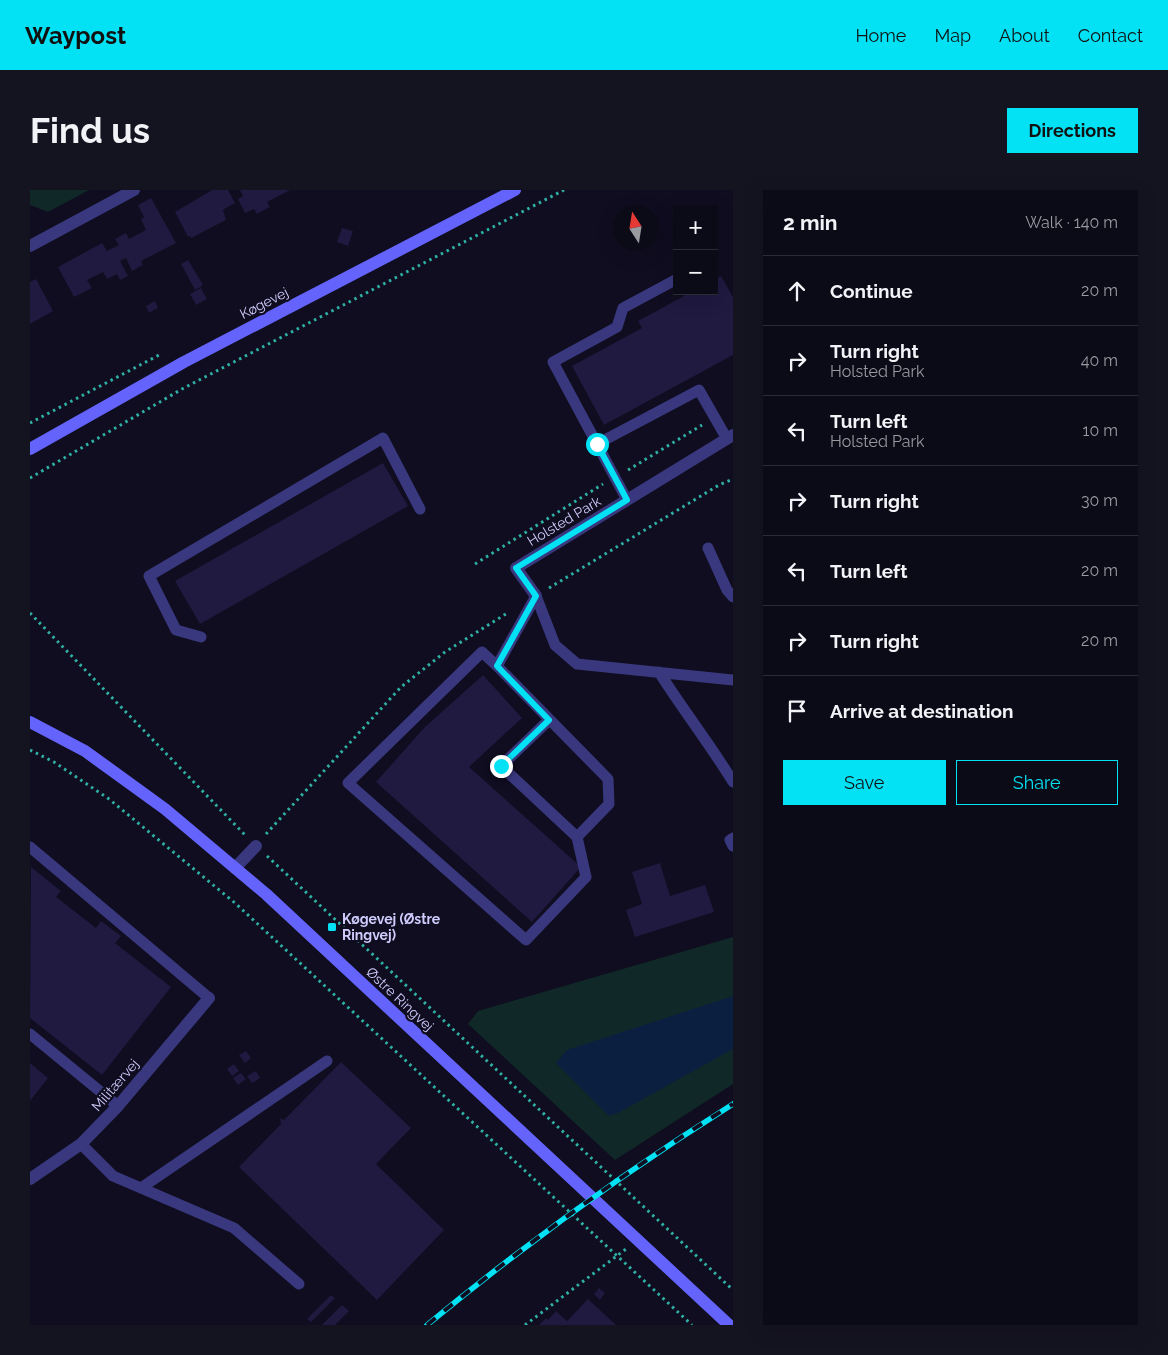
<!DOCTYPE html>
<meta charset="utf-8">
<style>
body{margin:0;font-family:Raleway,sans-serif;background:#141320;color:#f1f3f6}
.controls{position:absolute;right:15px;top:15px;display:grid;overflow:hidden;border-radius:0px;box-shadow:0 5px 20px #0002}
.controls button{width:45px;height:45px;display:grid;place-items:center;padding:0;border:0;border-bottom:1px solid #2b2b36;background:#0b0a17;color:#f1f3f6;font:25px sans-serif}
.compass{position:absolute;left:583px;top:15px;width:45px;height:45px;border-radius:50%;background:#0b0a17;box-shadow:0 5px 20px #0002;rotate:348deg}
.stop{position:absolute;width:15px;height:15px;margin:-11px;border:4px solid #03e1f4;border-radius:50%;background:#fff}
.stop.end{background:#03e1f4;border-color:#fff;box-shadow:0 1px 5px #0008}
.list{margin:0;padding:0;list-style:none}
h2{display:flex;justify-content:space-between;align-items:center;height:65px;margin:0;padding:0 20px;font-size:21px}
h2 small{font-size:16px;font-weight:400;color:#9a9aa1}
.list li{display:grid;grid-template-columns:32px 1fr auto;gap:15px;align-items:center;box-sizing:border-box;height:70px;padding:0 20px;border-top:1px solid #2b2b36}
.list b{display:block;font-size:19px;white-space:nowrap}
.list p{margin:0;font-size:16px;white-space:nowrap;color:#9a9aa1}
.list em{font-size:16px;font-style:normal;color:#9a9aa1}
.actions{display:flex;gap:10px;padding:15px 20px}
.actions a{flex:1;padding:11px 0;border:1px solid #03e1f4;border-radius:0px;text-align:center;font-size:18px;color:#03e1f4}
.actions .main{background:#03e1f4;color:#111}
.icon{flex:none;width:28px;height:28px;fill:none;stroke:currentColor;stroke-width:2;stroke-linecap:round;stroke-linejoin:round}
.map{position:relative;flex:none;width:703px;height:1135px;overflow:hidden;border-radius:0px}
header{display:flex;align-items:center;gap:30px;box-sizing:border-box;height:70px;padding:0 25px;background:#03e1f4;color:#111}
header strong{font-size:24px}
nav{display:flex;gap:28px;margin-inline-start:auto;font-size:18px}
.intro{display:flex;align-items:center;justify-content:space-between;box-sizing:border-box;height:120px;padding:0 30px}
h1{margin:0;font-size:35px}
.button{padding:12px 22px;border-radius:0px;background:#03e1f4;color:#111;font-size:18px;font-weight:700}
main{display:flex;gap:30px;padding:0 30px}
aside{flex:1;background:#0b0a17;border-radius:0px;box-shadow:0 5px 20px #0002}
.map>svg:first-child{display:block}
</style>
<header>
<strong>Waypost</strong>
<nav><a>Home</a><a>Map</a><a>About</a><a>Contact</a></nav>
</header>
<div class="intro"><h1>Find us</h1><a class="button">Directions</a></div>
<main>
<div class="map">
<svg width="703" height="1135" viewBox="0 0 703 1135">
<rect width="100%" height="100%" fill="#0f0d1f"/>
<!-- green -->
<path fill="#102928" d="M0,0H59L18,22L0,15Z
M703,747V894L585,970L438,834L448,821Z"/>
<!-- water -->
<path fill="#0b2040" d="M703,806V859L588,923L579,926L526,873L537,860Z"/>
<!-- building -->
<path fill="#201940" d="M182,0H198L205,13L193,20L196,30L161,48L160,46L158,47L145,22Z
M210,0H260L237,12L240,17L227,24L224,19L215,23L208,9L213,6Z
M121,8L146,53L111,71L113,75L102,81L96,68L90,71L98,86L90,90L87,84L77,89L73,82L57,90L62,98L44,107L28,77L72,53L77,61L89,55L85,49L96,43L99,49L116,40L111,29L114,27L108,15Z
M312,38L323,41L318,56L307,52Z
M158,70L172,93V96L165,100L151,74Z
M691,86L703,107V165L574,235L542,176L612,138L608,131L663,101H684V90Z
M6,89L23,121L0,134V92Z
M171,98L177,109L166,115L160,104Z
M125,111L128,118L119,123L116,116Z
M353,273L378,316L170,434L145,391Z
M453,485L492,528L439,577L551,677L502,732L346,592L395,537Z
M630,673L640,706L675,695L684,722L605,747L596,720L612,714L602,682Z
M1,677L31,701L26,707L66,738L71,731L91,746L85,753L141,797L72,885L0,828Z
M216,861L221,868L215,873L209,865Z
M311,872L381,938L346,974L414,1040L347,1110L209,977L251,934L250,928L254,930Z
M0,873L18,888L0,911Z
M204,874L209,881L202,886L197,879Z
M226,881L230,888L222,893L217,886Z
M211,883L216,889L208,895L203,888Z
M569,1098L575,1103L570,1110L564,1104Z
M301,1105L305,1108L281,1132L277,1129Z
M558,1109L586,1135H509L516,1128L518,1130L526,1121L537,1131Z
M312,1115L319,1121L305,1135H292Z"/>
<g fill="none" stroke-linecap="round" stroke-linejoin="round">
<!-- path -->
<path stroke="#2fb0a5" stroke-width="3" stroke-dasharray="2.5 4" stroke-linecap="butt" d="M0,233L131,164
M598,280L672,235
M0,288L152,199L534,0
M445,374L573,294
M519,398L689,295L703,289
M0,423L216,646
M0,560L24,572L79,609L205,713L662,1135
M236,644L371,497L415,462L479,422
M237,666L703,1100
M495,1135L596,1059"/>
<!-- lane -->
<path stroke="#39387e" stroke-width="11" d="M567,254L669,200L697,249
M597,310L523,172L587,137L593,118L647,89
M678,358L697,400L703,407
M506,406L467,476L578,589L579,614L547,647L471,576L519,530
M506,406L525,455L547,474L703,490
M171,447L146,440L119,386L353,248L390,319
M467,476L452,462L318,593L496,750L556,687L547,647
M629,482C653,520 680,554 703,592
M703,648L700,650L703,656
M0,657L179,808
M0,844L88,916
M51,954L83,986L204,1038L269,1094
M111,998L297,871"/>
<!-- street -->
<path stroke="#39387e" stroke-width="12" d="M0,56L104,0
M506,406L486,378L703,245
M205,678L226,656
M0,989L51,954L88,916L179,808"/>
<!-- secondary -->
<path stroke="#6464fd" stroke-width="12" d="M0,259L154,172L485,0
M0,532L55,561L135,619L236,704L699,1135"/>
<!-- rail casing -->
<g stroke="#03e1f4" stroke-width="5.5">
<path id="rail" d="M397,1135C494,1055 596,981 703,914"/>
</g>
<!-- rail -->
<use href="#rail" stroke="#0f0d1f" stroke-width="4" stroke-dasharray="11" stroke-linecap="butt"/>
</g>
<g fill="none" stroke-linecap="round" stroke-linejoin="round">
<!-- route -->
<path stroke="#03e1f4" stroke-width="6" d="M471,576L519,530L467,476L506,406L486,378L597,310L567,254"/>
</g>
<!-- markers -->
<rect fill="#03e1f4" stroke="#0f0d1f" stroke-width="2" x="297" y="732" width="10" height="10" rx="2.5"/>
<g text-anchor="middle" stroke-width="4.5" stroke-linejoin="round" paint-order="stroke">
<!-- street labels -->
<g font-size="14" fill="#d0ccfe" stroke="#0f0d1f">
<text transform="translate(234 113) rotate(-27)" y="5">Køgevej</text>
<text transform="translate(534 331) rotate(-31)" y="5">Holsted Park</text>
<text transform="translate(370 809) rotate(43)" y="5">Østre Ringvej</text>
<text transform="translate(85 895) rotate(-49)" y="5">Militærvej</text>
</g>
<!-- poi labels -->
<g font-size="14" font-weight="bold" fill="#d0ccfe" stroke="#0f0d1f" text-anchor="start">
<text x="312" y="734">Køgevej (Østre<tspan x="312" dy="16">Ringvej)</tspan></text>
</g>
</g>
</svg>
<div class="controls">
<button>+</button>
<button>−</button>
</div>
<svg class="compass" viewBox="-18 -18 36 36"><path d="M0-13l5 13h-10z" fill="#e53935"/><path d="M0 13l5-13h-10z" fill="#9a9aa1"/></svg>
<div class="stop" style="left:567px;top:254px"></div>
<div class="stop end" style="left:471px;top:576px"></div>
</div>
<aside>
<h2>2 min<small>Walk · 140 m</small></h2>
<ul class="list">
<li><svg class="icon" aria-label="ahead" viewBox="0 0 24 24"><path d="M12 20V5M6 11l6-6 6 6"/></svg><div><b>Continue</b></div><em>20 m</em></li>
<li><svg class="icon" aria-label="right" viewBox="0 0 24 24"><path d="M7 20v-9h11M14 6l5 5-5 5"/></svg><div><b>Turn right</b><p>Holsted Park</p></div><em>40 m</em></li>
<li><svg class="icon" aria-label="left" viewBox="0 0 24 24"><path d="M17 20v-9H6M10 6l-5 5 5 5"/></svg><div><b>Turn left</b><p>Holsted Park</p></div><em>10 m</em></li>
<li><svg class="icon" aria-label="right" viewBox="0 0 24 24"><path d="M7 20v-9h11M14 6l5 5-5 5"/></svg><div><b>Turn right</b></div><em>30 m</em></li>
<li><svg class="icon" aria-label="left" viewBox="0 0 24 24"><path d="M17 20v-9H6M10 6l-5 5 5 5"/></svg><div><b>Turn left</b></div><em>20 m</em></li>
<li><svg class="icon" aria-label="right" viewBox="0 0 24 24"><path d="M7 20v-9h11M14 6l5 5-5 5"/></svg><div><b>Turn right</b></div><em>20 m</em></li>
<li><svg class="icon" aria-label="arrive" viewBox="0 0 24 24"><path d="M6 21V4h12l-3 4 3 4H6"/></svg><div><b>Arrive at destination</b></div></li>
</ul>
<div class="actions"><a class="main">Save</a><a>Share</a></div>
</aside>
</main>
